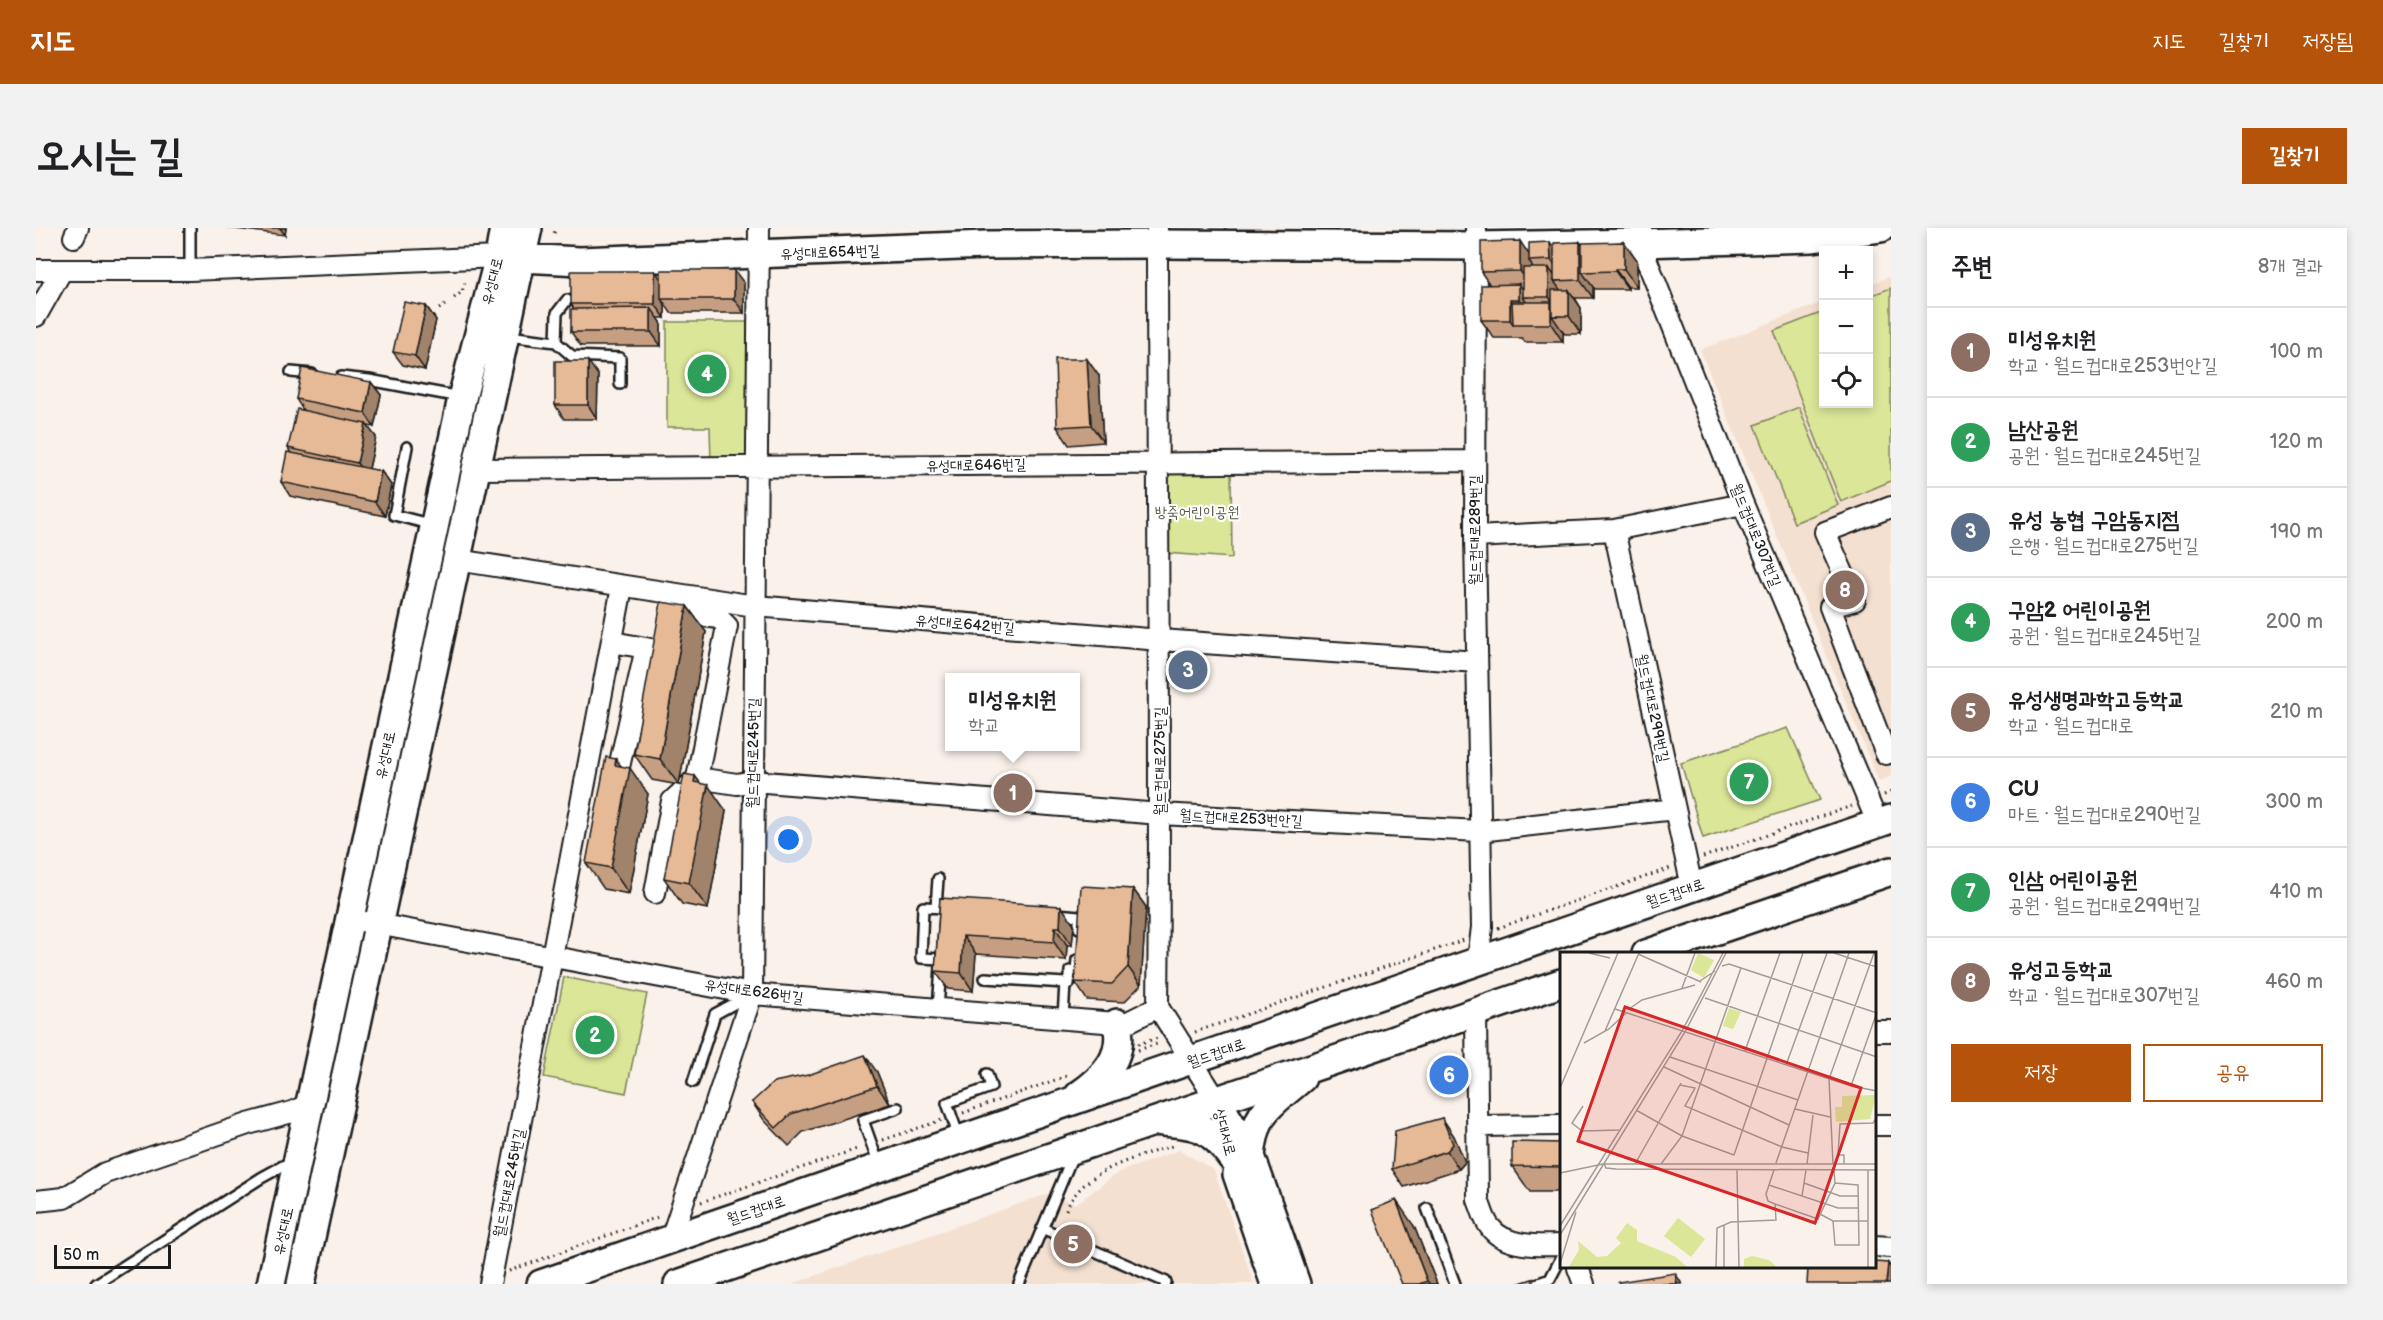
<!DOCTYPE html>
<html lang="ko">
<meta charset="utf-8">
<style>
body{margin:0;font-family:"Balsamiq Sans","Poor Story",sans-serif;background:#f2f2f2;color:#202124}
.controls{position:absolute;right:18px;top:18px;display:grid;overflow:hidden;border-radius:0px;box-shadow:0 3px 9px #0003}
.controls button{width:54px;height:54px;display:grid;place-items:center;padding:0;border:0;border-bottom:2px solid #e0e0e0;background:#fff;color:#202124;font:30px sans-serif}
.scale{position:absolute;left:18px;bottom:15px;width:117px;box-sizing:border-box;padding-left:6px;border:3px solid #1c1c1c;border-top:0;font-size:16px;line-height:21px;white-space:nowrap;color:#1c1c1c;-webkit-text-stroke:4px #fff;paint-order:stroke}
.you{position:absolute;left:753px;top:612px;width:21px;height:21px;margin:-15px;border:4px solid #fff;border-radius:50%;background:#1a73e8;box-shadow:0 0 0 9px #1a73e833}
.badge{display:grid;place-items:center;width:39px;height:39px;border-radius:50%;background:#b45309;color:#fff;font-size:20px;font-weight:700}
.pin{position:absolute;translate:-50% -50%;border:3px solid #fff;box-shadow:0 2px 6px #0006}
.popup{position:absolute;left:909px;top:445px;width:135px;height:78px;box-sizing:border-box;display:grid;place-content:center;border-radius:0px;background:#fff;filter:drop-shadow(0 2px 4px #0005);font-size:20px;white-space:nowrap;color:#757577}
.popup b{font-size:22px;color:#202124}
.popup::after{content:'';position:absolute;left:50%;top:100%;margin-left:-12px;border:12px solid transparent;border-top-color:#fff}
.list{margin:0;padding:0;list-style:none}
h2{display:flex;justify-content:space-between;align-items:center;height:78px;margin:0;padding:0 24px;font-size:26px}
h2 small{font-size:20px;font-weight:400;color:#757577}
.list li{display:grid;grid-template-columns:39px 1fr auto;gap:18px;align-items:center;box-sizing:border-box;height:90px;padding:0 24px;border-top:2px solid #e0e0e0}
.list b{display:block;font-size:22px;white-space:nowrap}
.list p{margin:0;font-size:20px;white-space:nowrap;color:#757577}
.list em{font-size:20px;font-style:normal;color:#757577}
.actions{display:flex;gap:12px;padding:18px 24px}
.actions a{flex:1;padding:14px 0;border:2px solid #b45309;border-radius:0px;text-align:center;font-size:21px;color:#b45309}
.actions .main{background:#b45309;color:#fff}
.icon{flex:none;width:33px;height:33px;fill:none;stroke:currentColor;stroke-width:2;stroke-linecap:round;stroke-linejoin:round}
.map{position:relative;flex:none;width:1855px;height:1056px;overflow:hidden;border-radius:0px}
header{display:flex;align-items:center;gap:36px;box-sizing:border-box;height:84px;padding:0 30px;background:#b45309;color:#fff}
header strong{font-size:28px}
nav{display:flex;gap:33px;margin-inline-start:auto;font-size:21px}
.intro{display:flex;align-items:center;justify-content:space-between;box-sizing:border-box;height:144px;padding:0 36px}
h1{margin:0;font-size:42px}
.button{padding:15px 27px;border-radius:0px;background:#b45309;color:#fff;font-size:21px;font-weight:700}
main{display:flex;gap:36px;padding:0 36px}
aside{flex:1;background:#fff;border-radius:0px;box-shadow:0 3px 9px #0003}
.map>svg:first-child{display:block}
</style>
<header>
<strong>지도</strong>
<nav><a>지도</a><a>길찾기</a><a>저장됨</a></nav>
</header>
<div class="intro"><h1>오시는 길</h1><a class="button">길찾기</a></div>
<main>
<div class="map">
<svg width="1855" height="1056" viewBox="0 0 1855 1056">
<rect width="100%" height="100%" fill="#faf1ea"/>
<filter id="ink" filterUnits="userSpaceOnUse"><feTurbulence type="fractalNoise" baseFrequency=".0167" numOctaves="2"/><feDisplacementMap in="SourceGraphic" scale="12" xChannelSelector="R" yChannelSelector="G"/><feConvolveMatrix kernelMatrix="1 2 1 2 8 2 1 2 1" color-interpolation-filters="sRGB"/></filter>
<g filter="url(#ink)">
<!-- built -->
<path fill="#f4e0d1" d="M1855,48V548L1843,554L1664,122L1787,74L1788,176H1832L1833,57Z
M1143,922L1178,942L1218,1056H756L1011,966L1040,976L1083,944Z"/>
<!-- green -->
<path fill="#dbe698" stroke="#7c815a" stroke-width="1.5" d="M1855,60V253L1805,274L1738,103L1787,84L1788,176H1832L1833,68Z
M631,94H711V235H675L674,199H631Z
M1763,179L1802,277L1758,295L1719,197Z
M1195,242L1196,330L1129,325L1124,244Z
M1752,500L1784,572L1667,610L1645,535Z
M528,749L611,766L590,865L508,849Z"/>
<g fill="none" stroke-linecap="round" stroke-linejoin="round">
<!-- lane casing -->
<g stroke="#1c1c1c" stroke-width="14">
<path id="lane" d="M154,42V0
M472,108L520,114L536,128L584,130V156
M520,114L521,85L531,72
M255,144L276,146
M305,149L333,152L424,169
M371,219L358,287L397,297
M900,679L902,651
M1021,686L1043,688V700
M905,731L885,730L887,679L909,680
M949,750L1029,755
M902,781L905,739
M1027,790L1029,755L1033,756L1034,743H1040L1041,732
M657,854L679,786L714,767
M923,909L911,875L955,859L951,846
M843,937L827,892L862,880
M1391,980L1419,1056
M1006,1000L1130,1054L1129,1056
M60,1056L225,950L256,933
M983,1056L1037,927
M1500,1056L1514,1051L1525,1030"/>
</g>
<!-- street casing -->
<g stroke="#1c1c1c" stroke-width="24">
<path id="street" d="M1121,0C1121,260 1125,519 1122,779
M1440,0L1439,309L1446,699L1442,732
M1605,0L1604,15L1707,276L1842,596
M38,9L42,0
M0,42H154L463,29
M0,88L26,42
M441,241L1439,233
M1855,279L1789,304L1819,372L1794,379L1850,526L1855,524
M1578,302L1656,659
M1439,309L1578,302L1707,276
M421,332L719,378L1124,412L1441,434
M576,414L632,424L642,385L683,390L691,398L661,550L701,556L717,553L1124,586L1443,603L1639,581
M581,548L610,420
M619,665L636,573L661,550
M330,694L716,766L1081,795L1092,794L1122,779
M1122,779L1181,873
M1440,783L1442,972C1446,981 1448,992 1454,999C1468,1019 1503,1018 1525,1017
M1838,803H1855
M1838,897H1855
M1443,898L1525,897
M0,973L28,970L69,945L212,896L256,884L275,875
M635,1011L716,766L723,0
M1838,1018L1855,1019
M1542,1040L1548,1056
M454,1056L586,359"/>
</g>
<!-- secondary casing -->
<g stroke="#1c1c1c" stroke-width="32">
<path id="secondary" d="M463,29L544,33L950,17L1121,16L1440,18L1604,15L1777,10L1845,0
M1610,726L1855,643
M1043,867C1069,849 1089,828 1081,795
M1181,873L1215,928L1260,1056
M1126,894C1162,896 1175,900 1196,930
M1215,928C1220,881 1233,879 1266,850
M1201,946L1239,1056
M235,1056L426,170L463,29L468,0
M265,1056L492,0
M505,1056L1855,591
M642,1056L1525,755"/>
</g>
<!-- path -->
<path stroke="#1c1c1c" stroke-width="3" stroke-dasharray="1.5 4.5" stroke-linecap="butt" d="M518,5L521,0
M418,70L426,64L429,53
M403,81L409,77
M1848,567L1855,564
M1667,629L1816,578
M1462,700L1635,640
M1159,804L1428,712
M1102,816L1122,810
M1102,822L1124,815
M927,885L1033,847
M847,912L906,892
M665,974L824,920
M1030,982C1047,941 1100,930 1139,917
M473,1043L625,988"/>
<!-- lane -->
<use href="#lane" stroke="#fff" stroke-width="9"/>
<!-- street -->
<use href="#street" stroke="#fff" stroke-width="20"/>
<!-- secondary -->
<use href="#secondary" stroke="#fff" stroke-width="27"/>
</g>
<!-- wall -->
<path fill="#c69f82" stroke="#1c1c1c" stroke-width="1.5" d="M191,0H250L249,7Z
M1544,14L1546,17L1588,14L1601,32V59H1592V61H1559L1557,59V70H1539L1545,80V106H1529L1527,104V114H1489L1486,110H1458L1445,92L1454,57L1445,44L1493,26L1518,19Z
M619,43L625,52L708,55V85H635L629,76V90H621L625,94V118H545L535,104L538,81L535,76Z
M390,78L400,92L389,142L367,137L357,124Z
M562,147L561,191H528L519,177Z
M1063,148L1067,214L1033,217L1021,199Z
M335,154L345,167L338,199L331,198L340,209L333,241L345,243L355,257L349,288L254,268L245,254L255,225L252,220L267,182L260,171Z
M651,378L670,404L643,557L616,552L598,526Z
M585,538L612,566L593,666L568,661L550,635Z
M659,548L664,555L690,583L672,681L646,676L628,650Z
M1097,661L1110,679L1105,757L1088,774L1051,772L1039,754Z
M904,670L1038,696L1036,717H1031L1030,732L940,726L937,763L912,761L899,743Z
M841,844L854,876L767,904L753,918L728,892L716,874Z
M1406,890L1418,908L1429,934L1423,941L1368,959L1356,941Z
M1525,915V964H1494L1476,938Z
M1378,998L1401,1056H1366Z"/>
<!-- shaded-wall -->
<path fill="#a1826a" stroke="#1c1c1c" stroke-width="1.5" d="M244,0H250L249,7Z
M1484,13L1496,31L1493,33L1496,38L1497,61L1484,43Z
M1514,14L1527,32V50L1515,32Z
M1544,14L1556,32L1546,44L1557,59V70L1544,52Z
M1588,14L1601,32V59L1588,41Z
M1513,40L1522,53H1518L1525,63V86L1513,69Z
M1579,41L1592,59V61L1579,43Z
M698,42L708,55V85L698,71Z
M619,43L629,57L625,71L629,76V90L619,76Z
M1483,56L1492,69H1487L1495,81L1496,90L1483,72Z
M1533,62L1545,80V106L1533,88Z
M1474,72L1486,90L1477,96L1474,92Z
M1515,74L1525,88H1516L1527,104V114L1515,96Z
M390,78L400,92L389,142L379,128Z
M615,80L625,94V118L615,104Z
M1051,131L1063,148L1067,214L1055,197Z
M552,133L562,147L561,191L552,177Z
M335,154L345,167L338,199L329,185Z
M330,196L340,209L331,249L321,235Z
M345,243L355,257L349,288L339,274Z
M651,378L670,404L643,557L624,531Z
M580,531L592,548L594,540L612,566L593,666L575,640L579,537Z
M659,548L671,564L672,557L690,583L672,681L653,655L658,554Z
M1097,661L1110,679L1105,757L1092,739Z
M1025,678L1038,696L1036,717L1024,699Z
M1019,699L1031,717L1030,732L1018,714Z
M927,708L940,726L937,763L925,745Z
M829,827L841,844L854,876L841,858Z
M1406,890L1418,908L1429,934L1423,941L1411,923Z
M1360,972L1378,998L1401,1056H1394L1391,1053Z
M1852,1035L1855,1039V1056H1850Z
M1639,1045L1646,1056H1641Z"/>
<!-- building -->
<path fill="#e6b997" stroke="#1c1c1c" stroke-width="1.5" d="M1484,13V43L1445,44V14Z
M1514,14L1515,32L1493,33V15Z
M1544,14V52L1518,53V15Z
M1588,14V41H1579V43L1546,44V15Z
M1487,40H1513V69H1487Z
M625,42H698V71H625Z
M535,43H619V76H535Z
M1483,56V72H1474V92H1445V57Z
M1516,62H1533V88H1516Z
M368,74L390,78L379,128L357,124Z
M1476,74H1515V96H1477Z
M615,80V104H535V81Z
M1019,131H1051L1055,197L1021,199Z
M519,133H552V177H519Z
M266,140L335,154L329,185L260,171Z
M261,181L330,196L321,235L252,220Z
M251,224L345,243L339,274L245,254Z
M625,374L651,378L624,531L598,526Z
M570,529L580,531L579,537L594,540L575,640L550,635Z
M648,546L659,548L658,554L672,557L653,655L628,650Z
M1045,658L1097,661L1092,739L1076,756L1039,754Z
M904,670L1025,678L1024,699H1019L1018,714L927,708L925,745L899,743Z
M829,827L841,858L755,886L740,900L716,874L738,854L772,847Z
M1406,890L1417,916L1411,923L1356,941L1359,903Z
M1476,914L1525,915V939L1476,938Z
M1360,972L1391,1053L1383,1056H1366L1336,982Z
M1839,1034L1852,1035L1850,1056H1771L1772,1040H1839Z
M1639,1045L1641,1056H1583L1582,1054Z
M1496,1051L1498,1056H1481Z"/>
</g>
<g text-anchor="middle" stroke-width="4.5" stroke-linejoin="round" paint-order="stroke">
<!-- street labels -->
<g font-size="15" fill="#1c1c1c" stroke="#fff">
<text transform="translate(794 24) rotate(-2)" y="5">유성대로654번길</text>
<text transform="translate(456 53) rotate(-76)" y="5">유성대로</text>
<text transform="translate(940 237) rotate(-1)" y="5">유성대로646번길</text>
<text transform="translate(1439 302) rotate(-90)" y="5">월드컵대로289번길</text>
<text transform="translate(1720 307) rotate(68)" y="5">월드컵대로307번길</text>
<text transform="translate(929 396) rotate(5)" y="5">유성대로642번길</text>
<text transform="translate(1617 480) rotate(78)" y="5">월드컵대로299번길</text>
<text transform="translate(717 525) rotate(-89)" y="5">월드컵대로245번길</text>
<text transform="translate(349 527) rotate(-78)" y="5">유성대로</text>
<text transform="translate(1124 533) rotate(-90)" y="5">월드컵대로275번길</text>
<text transform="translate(1205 590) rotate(3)" y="5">월드컵대로253번안길</text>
<text transform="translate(1639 665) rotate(-19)" y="5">월드컵대로</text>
<text transform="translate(718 763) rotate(8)" y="5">유성대로626번길</text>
<text transform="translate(1180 825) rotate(-19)" y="5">월드컵대로</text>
<text transform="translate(1189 904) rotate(75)" y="5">상대서로</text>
<text transform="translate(473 955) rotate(-79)" y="5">월드컵대로245번길</text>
<text transform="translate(720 982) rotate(-19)" y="5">월드컵대로</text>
<text transform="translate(247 1003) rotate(-78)" y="5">유성대로</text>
</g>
<!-- park labels -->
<g font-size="15" fill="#555941" stroke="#fff">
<text x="1161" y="289">방죽어린이공원</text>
</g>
</g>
<!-- overview -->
<g transform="translate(1524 724)">
<rect width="316" height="316" fill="#faf1ea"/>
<path d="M138,1L154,8L144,26L131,18ZM169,56L181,60L173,77L163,74ZM316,143L310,167L276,170L275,155H282V144ZM118,266L145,287L131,305L104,284ZM67,271L77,278V289L116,305L128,316H8L19,298L18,289L37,305L47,304L61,291L56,286ZM192,304L209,308L218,316H184V307Z" fill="#dbe698"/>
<path fill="none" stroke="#a19c98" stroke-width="1.5" d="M29,1L50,6M274,1L317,15M78,2L141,30M162,14L169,12L317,61M140,29L155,19M122,36L135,1M145,46L317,105M55,57L291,134L317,139M69,57L82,48L135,33M45,79L79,1M24,91L49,77L66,61M185,99L220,1M110,105L238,148M226,113L267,1M104,115L229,173M120,133L135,136L125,154L222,195L248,201M291,134L317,60M0,136L58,1M23,154L12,171L22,179L61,178M235,157L270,165M76,158L122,184L174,203M174,203L243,1M44,211L46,216L56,217L317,218M216,211L289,1M75,212L121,131M101,212L122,184L181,16M247,212L253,163M273,212L269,127L314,1M284,212V203H278L280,172L313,171L317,165M177,218L179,316M0,221L43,212H317M244,231L280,244H299M209,233L278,256H299M242,244L246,218M215,252L258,267L275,231L274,218M260,262L273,269H308M273,269L275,293H299L298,233L275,231M0,274L122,79L163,1M0,283L125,80L166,1M0,312L16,260M156,316L157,276L171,270L216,268L215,252L208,249L206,242L214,218M164,316V273M308,316V218"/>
<path fill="#d62828" fill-opacity="0.15" stroke="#d62828" stroke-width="3" d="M65,55L301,136L255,271L18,189Z"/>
<rect width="316" height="316" fill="none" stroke="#1c1c1c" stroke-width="3"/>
</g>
</svg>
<div class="controls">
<button>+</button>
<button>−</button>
<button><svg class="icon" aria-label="locate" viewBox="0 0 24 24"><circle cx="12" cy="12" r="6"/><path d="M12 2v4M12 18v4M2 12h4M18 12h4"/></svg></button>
</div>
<div class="scale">50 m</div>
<div class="you"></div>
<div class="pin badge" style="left:977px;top:565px;background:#8d6e63">1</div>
<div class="popup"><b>미성유치원</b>학교</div>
<div class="pin badge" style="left:559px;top:807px;background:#2e9e5b">2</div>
<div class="pin badge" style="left:1152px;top:442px;background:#5c6f8a">3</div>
<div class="pin badge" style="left:671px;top:146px;background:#2e9e5b">4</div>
<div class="pin badge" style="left:1037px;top:1016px;background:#8d6e63">5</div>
<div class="pin badge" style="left:1413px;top:847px;background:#3f7fe0">6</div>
<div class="pin badge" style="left:1713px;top:554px;background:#2e9e5b">7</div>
<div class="pin badge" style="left:1809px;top:362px;background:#8d6e63">8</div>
</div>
<aside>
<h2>주변<small>8개 결과</small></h2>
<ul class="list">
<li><span class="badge" style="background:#8d6e63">1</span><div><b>미성유치원</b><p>학교 · 월드컵대로253번안길</p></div><em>100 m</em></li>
<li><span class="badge" style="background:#2e9e5b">2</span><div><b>남산공원</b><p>공원 · 월드컵대로245번길</p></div><em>120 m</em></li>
<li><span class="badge" style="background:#5c6f8a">3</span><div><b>유성 농협 구암동지점</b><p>은행 · 월드컵대로275번길</p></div><em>190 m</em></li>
<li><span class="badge" style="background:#2e9e5b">4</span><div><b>구암2 어린이공원</b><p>공원 · 월드컵대로245번길</p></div><em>200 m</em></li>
<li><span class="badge" style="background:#8d6e63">5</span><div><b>유성생명과학고등학교</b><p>학교 · 월드컵대로</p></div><em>210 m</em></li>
<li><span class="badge" style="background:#3f7fe0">6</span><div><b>CU</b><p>마트 · 월드컵대로290번길</p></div><em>300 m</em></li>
<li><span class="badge" style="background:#2e9e5b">7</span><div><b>인삼 어린이공원</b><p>공원 · 월드컵대로299번길</p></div><em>410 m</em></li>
<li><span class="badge" style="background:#8d6e63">8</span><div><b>유성고등학교</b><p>학교 · 월드컵대로307번길</p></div><em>460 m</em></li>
</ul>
<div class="actions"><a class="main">저장</a><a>공유</a></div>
</aside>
</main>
